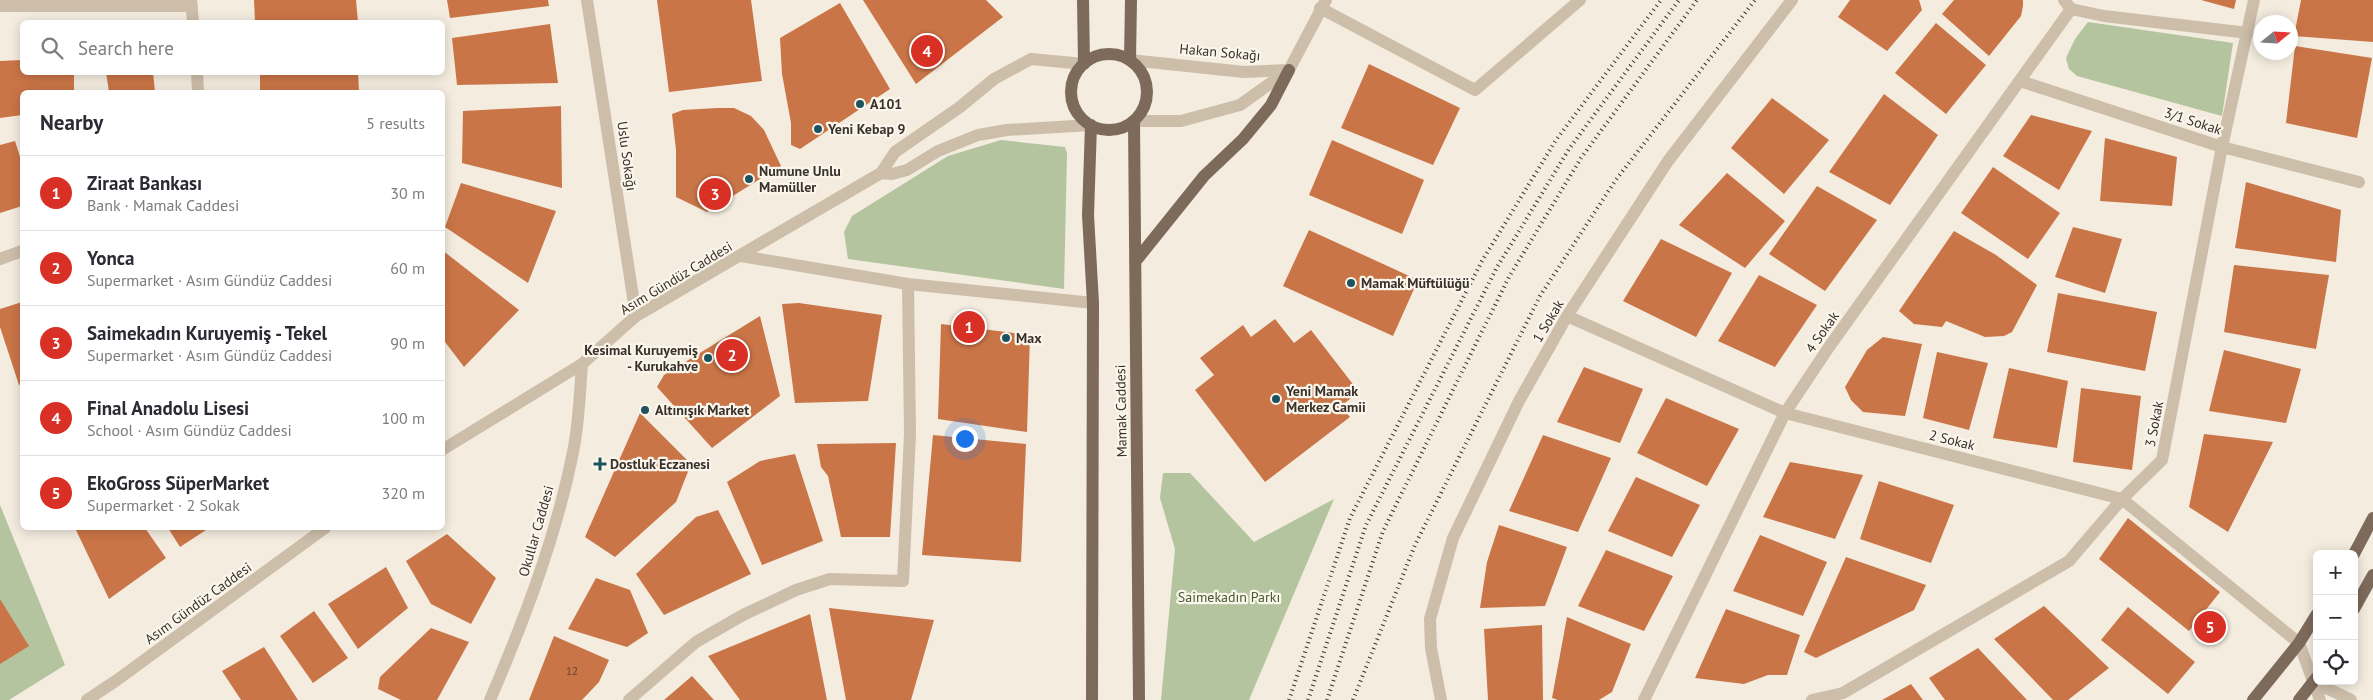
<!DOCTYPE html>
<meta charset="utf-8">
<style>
body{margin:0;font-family:"PT Sans",sans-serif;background:#f7f7f7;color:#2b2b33}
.controls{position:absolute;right:15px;bottom:15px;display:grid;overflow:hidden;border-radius:8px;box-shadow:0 2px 12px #0003}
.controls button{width:45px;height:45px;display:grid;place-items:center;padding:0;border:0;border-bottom:1px solid #e1e1e2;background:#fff;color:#2b2b33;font:25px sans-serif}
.compass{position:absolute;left:2253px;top:15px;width:45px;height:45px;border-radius:50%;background:#fff;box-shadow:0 2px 12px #0003;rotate:72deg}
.you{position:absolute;left:964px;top:438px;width:18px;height:18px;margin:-12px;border:4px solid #fff;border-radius:50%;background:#1a73e8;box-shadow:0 0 0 8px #1a73e833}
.badge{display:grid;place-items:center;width:32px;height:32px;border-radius:50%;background:#d93025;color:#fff;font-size:16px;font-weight:700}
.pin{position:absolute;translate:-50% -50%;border:2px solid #fff;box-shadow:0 1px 5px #0006}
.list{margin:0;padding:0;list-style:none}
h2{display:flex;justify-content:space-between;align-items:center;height:65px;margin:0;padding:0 20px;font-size:21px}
h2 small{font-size:16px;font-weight:400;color:#7c7c81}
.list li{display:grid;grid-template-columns:32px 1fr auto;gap:15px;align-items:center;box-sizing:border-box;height:75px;padding:0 20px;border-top:1px solid #e1e1e2}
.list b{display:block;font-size:19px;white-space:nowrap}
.list p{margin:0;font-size:16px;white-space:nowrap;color:#7c7c81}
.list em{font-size:16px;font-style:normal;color:#7c7c81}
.icon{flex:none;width:28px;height:28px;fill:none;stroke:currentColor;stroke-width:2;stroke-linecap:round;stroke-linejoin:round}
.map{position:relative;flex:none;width:2373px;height:700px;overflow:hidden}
.search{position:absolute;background:#fff;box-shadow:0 2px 12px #0003;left:20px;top:20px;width:425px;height:55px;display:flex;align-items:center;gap:12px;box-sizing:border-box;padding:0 18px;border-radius:8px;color:#7c7c81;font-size:19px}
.panel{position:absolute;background:#fff;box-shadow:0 2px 12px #0003;left:20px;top:90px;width:425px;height:440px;border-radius:8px}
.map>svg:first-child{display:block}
</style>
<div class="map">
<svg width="2373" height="700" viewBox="0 0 2373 700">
<rect width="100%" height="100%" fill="#f4ecdf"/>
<!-- green -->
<path fill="#b3c49e" d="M2088,22L2233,43L2222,116L2077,76L2069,69L2066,58L2075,39Z
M1001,140L1065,147L1067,153L1064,289L848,259L844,232L852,216L948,156Z
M1163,473H1190L1254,542L1334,499L1249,700H1161L1175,549L1160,498Z
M0,505L65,665L9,700H0Z"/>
<!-- building -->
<path fill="#ca7547" d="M254,0H356L358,22H255Z
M447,0H548L549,6L450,18Z
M657,0H751L762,81L669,92Z
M863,0H986L1003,17L916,84Z
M1850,0H1919L1922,10L1887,51L1838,17Z
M1954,0H2023V6L2021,16L1989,56L1942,14Z
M2201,0H2236L2234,9Z
M2301,0H2373V42L2294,36Z
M840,3L890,89L800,149L791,145V123L782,74L780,38Z
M1936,23L1986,65L1946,114L1895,73Z
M550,24L558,83L457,85L452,38Z
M2295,46L2372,58L2357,138L2286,123Z
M22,60V72H74V92H22V115L0,118V61Z
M1369,64L1460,108L1433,165L1341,128Z
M106,72H153L155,92H109Z
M260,72H358L359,92H260Z
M1884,94L1938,135L1890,205L1829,172Z
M1772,98L1829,140L1784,194L1731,148Z
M561,106L562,188L462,163L463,111Z
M717,108H734L751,116L764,130L781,166L707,212L676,197V150L672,114L683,110Z
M2031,115L2092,131L2059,190L2003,156Z
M2105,138L2177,157L2172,206L2100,201Z
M1332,140L1424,180L1402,234L1309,195Z
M15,141L22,163V206L0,213V145Z
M1993,167L2060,213L2028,259L1961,213Z
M1727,173L1785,221L1745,268L1679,225Z
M2246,182L2341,210L2336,262L2235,248Z
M461,183L556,211L528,283L445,227Z
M1817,186L1877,220L1825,291L1769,254Z
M2073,227L2122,239L2105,293L2055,277Z
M1309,230L1418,280L1393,336L1283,286Z
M1954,231L1996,255L2037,285L2012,332L2004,336L1985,337L1946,321L1942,327L1914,324L1899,311Z
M1661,239L1732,273L1696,337L1623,301Z
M442,250L519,310L464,367L442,338Z
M2234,265L2329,275L2316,349L2224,332Z
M1759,275L1817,305L1775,367L1718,341Z
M2058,293L2157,312L2145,371L2047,352Z
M22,302V384L19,385L0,327V309Z
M799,303L882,315L868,401L795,403L782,304Z
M760,316L780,396L712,448L657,387L664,375Z
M1275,319L1294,343L1311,330L1359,392L1341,406L1350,417L1265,482L1195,390L1214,375L1200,358L1243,325L1251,337Z
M941,324L1030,335L1027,432L938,419Z
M1883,337L1922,344L1905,416L1863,412L1851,400L1845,387L1867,350Z
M2224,350L2301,369L2286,423L2209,411Z
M1937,352L1988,363L1969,430L1923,418Z
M1584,367L1643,389L1620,443L1557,422Z
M2009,368L2068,381L2057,448L1993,438Z
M2081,388L2141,396L2132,470L2073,462Z
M1666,398L1739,429L1707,486L1637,453Z
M640,413L691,464L676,502L615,557L585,537Z
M2204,434L2273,442L2228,532L2189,507Z
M933,435L1026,444L1021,562L922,555Z
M1543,435L1611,458L1578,532L1509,511Z
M896,443L890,537H841L828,476L821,467L817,444Z
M795,454L823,541L762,565L727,482L760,461Z
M1790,462L1863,475L1835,539L1763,517Z
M1636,477L1700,505L1672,557L1608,531Z
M1879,481L1954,505L1931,563L1860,539Z
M718,510L751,574L664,615L636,574L696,517Z
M2128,518L2220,592L2189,631L2099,559Z
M1499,525L1567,547L1545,606L1480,608L1487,562Z
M75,528H145L166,558L109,599Z
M168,528H209L180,547Z
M447,534L496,578L471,624L431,604L406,561Z
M1760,535L1827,562L1803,616L1733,591Z
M1606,550L1673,576L1644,631L1578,606Z
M1846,557L1926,585L1914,610L1816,658L1804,652Z
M386,567L408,608L358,649L328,604Z
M596,578L630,590L648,633L627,647L568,629Z
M0,599L29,646L0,664Z
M2044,606L2109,668L2068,700H2053L1994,639Z
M2128,607L2195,662L2168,694L2101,640Z
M829,608L934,620L911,700H846Z
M1726,609L1800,635L1787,675H1768L1744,684L1695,678Z
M314,611L348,658L313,683L280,636Z
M810,614L827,700H740L708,656Z
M1567,617L1631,644L1612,692L1599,700H1558L1552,698Z
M1542,625L1543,700H1488L1484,629Z
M431,628L469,642L437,700H401L378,689L380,677Z
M554,636L609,660L599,682L582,700H529Z
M264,647L298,700H241L222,671Z
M1978,648L2027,700H1945L1929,678Z
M692,676L714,700H664Z
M1911,684L1923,700H1882Z"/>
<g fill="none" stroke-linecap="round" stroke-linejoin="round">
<!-- minor -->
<path stroke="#cdbeaa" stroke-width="12" d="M191,0L193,22
M587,0L636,316
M2064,0L2071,9L2104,16L2248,33
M0,6H192
M1320,8L1475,90L1580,0
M1130,60L1244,72L1289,70
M197,72L198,92
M2020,81L2222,147L2359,182
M1134,121H1181L1240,105L1289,70L1326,0
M881,173L892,174L907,170L938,151L978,135L1007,130L1091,125
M741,256L908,284L1093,303
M0,259L22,251
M1567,316L1785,413L2122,499L2299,643L2320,700
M442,450L582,364L636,316L881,173L895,152L960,107L994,79L1031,59L1084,64
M2314,682L2351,700
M87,700L117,680L325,528
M490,700C525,618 557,535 574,447C579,420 580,391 582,364
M629,700L696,642L743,615L796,590L830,579L903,581L910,434L908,284
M1441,700L1431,648L1430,619L1453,538L1519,401L1567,316L1668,161L1792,0
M1644,700L1785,413L1829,347L2071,9
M1812,700L1843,693L2069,561L2122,499L2162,460L2222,147L2254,0"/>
<!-- major -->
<path stroke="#7d6a5b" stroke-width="12" d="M1083,0L1084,64
M1071 92a38 38 0 1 1 76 0a38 38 0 1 1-76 0Z
M1130,60L1131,0
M1134,121L1139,700
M1091,125L1088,215L1093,303L1092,700
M1135,262L1204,176L1243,139L1271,105L1289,70
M2354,554L2373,518
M2354,609L2373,575
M2253,700L2299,643L2317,614
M2299,700L2317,677"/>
<!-- rail -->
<path stroke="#3a312a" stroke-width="4" stroke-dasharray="1 4" stroke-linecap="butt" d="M1289,700L1350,518L1482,261L1556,140L1661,0
M1308,700L1366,525L1496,269L1569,149L1679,0
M1327,700L1383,531L1509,277L1581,158L1697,0
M1353,700L1415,545L1540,296L1615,181L1755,0"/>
</g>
<!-- markers -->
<g fill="#1d535e" stroke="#fbf6ec" stroke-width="2">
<circle cx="860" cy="104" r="5"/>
<circle cx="818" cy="129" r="5"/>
<circle cx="749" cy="179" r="5"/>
<circle cx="1351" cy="283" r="5"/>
<circle cx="1006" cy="338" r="5"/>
<circle cx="708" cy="358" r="5"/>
<circle cx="1276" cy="399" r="5"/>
<circle cx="645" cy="410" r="5"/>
<path d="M597.5 456.5h5v5h5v5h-5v5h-5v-5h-5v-5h5z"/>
</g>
<g text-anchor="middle" stroke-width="4.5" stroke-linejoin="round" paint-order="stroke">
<!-- number labels -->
<g font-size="11" fill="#5e4231">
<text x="572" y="675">12</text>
</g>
<!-- street labels -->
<g font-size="14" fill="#3a312a" stroke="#fbf6ec">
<text transform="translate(1220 52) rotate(5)" y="5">Hakan Sokağı</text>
<text transform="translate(2193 121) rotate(18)" y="5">3/1 Sokak</text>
<text transform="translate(627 156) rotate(82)" y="5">Uslu Sokağı</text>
<text transform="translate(676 278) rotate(-31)" y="5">Asım Gündüz Caddesi</text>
<text transform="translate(1548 321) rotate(-59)" y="5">1 Sokak</text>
<text transform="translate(1822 332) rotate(-55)" y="5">4 Sokak</text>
<text transform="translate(1121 411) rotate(-91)" y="5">Mamak Caddesi</text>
<text transform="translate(2154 424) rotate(-79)" y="5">3 Sokak</text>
<text transform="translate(1952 440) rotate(14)" y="5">2 Sokak</text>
<text transform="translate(536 531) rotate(-74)" y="5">Okullar Caddesi</text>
<text transform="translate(198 603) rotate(-36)" y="5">Asım Gündüz Caddesi</text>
</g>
<!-- poi labels -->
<g font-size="14" font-weight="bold" fill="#3a312a" stroke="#fbf6ec" text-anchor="start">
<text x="870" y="109">A101</text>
<text x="828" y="134">Yeni Kebap 9</text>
<text x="759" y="176">Numune Unlu<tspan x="759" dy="16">Mamüller</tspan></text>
<text x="1361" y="288">Mamak Müftülüğü</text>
<text x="1016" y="343">Max</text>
<text x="698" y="355" text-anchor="end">Kesimal Kuruyemiş<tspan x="698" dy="16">- Kurukahve</tspan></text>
<text x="1286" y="396">Yeni Mamak<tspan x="1286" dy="16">Merkez Camii</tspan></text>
<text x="655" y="415">Altınışık Market</text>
<text x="610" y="469">Dostluk Eczanesi</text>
</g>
<!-- park labels -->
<g font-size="14" fill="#445a2d" stroke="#fbf6ec">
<text x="1229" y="602">Saimekadın Parkı</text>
</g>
</g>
</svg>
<div class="controls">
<button>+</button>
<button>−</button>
<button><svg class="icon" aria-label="locate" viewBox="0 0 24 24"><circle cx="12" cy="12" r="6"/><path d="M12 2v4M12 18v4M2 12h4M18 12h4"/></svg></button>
</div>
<svg class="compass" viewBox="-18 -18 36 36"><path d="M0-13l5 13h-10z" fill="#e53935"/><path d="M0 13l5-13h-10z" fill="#7c7c81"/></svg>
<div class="you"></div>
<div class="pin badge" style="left:969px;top:327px">1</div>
<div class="pin badge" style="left:732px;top:355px">2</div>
<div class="pin badge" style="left:715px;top:194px">3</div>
<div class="pin badge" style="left:927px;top:51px">4</div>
<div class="pin badge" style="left:2210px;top:627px">5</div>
<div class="search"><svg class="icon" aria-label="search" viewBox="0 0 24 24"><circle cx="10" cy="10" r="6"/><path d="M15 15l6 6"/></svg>Search here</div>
<section class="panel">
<h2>Nearby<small>5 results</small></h2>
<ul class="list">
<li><span class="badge">1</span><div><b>Ziraat Bankası</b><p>Bank · Mamak Caddesi</p></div><em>30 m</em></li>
<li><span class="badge">2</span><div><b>Yonca</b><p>Supermarket · Asım Gündüz Caddesi</p></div><em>60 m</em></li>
<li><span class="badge">3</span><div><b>Saimekadın Kuruyemiş - Tekel</b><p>Supermarket · Asım Gündüz Caddesi</p></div><em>90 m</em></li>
<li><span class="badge">4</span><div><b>Final Anadolu Lisesi</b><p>School · Asım Gündüz Caddesi</p></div><em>100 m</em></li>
<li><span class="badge">5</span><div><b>EkoGross SüperMarket</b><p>Supermarket · 2 Sokak</p></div><em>320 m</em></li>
</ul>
</section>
</div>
